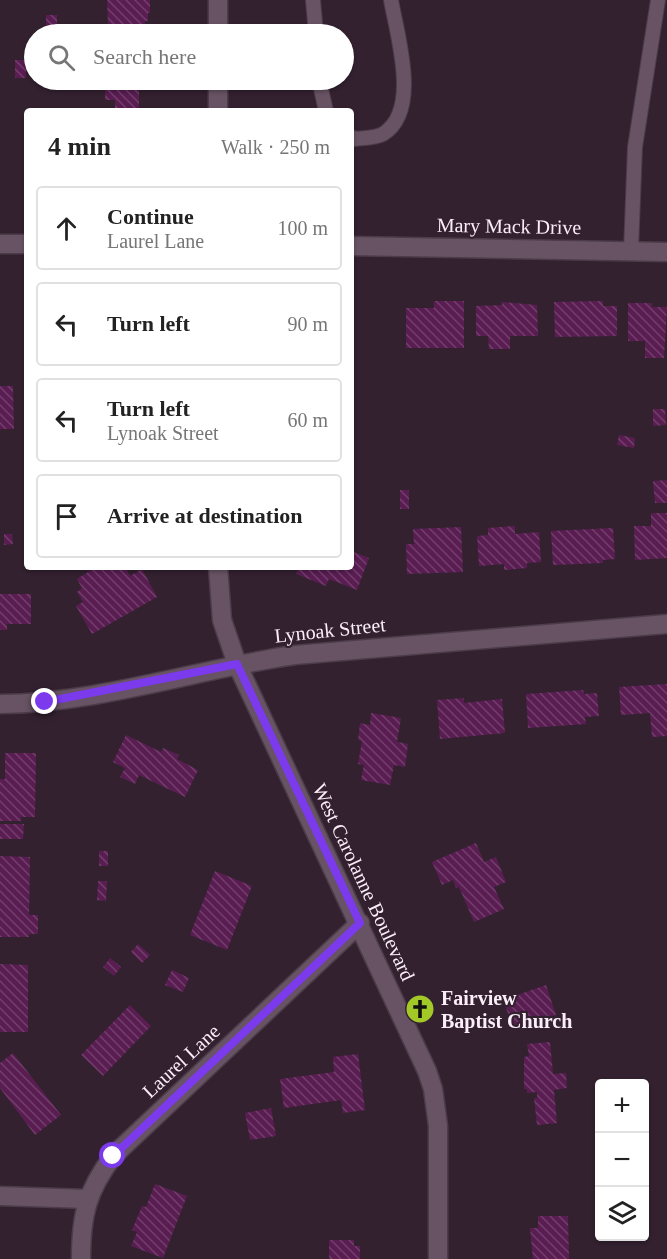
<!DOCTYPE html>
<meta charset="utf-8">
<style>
body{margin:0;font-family:Georgia,serif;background:#f6f6f6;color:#222}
.controls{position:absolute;right:18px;bottom:18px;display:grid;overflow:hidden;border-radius:6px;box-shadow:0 2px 4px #0004}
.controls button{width:54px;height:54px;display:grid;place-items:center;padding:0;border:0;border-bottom:2px solid #e0e0e0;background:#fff;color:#222;font:30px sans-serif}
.stop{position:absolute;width:18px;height:18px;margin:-14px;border:4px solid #7c3aed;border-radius:50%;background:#fff}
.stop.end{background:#7c3aed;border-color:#fff;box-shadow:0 2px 6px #0008}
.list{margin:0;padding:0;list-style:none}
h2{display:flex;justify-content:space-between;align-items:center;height:78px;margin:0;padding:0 24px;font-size:26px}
h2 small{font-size:20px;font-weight:400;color:#767676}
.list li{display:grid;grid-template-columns:39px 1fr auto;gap:18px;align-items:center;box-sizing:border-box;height:84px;margin:0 12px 12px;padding:0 12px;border:2px solid #e0e0e0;border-radius:6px}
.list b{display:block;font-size:22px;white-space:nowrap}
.list p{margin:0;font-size:20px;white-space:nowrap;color:#767676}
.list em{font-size:20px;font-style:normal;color:#767676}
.icon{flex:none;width:33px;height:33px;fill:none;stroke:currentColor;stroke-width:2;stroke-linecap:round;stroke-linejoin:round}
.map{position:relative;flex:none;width:667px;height:1259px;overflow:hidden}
.search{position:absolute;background:#fff;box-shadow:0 2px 4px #0004;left:24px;top:24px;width:330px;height:66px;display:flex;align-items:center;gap:15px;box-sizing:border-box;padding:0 21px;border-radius:33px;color:#767676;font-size:22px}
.panel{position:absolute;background:#fff;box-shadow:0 2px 4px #0004;left:24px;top:108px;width:330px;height:462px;border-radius:6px}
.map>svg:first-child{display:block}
</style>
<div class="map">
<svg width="667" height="1259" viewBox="0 0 667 1259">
<defs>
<pattern id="building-back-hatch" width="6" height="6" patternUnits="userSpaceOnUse" patternTransform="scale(1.5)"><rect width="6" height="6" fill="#591d52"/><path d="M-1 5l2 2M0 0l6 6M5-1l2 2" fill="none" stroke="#723e6c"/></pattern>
</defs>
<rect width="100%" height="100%" fill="#332130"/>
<!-- building -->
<path fill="url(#building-back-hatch)" d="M107,0H150V13H148V21H145V34H117V26H108Z
M46,15H57V34H46Z
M15,60H26V78H15Z
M105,80H139V109H115V100H105Z
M434,301H464V348H406V308H434Z
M603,301V306H617V336L555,337L554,302Z
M502,302L537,305L538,336H510V349H489L488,336H476V306L502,305Z
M628,303H652V307H667L664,358H645V341H628Z
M0,386H13L14,429H0Z
M653,409H665L666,425L653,426Z
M619,435L635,438L634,448L617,445Z
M667,480V503H655L653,481Z
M400,490H409V509H400Z
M651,513H667V558L635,560L634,526H651Z
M515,526V534L539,532L541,562L527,563V568L504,570V564L479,566L477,536L488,535V528Z
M461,527L463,572L407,574L406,544H414L413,529Z
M613,528L615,559L603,560V563L553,565L551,531Z
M4,534H12L13,544L4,545Z
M351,551L369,558L357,590L329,579L326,586L296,574L298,567H351Z
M96,567H125L130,576L142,569L157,597L92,634L76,606L83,602L77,592L82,588L77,579Z
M0,594H31V624H7V630H0Z
M667,684V736L652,737L650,713L621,715L619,687Z
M583,690L584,694L597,693L599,716L585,717L586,724L528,728L526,694Z
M464,698V703L502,699L505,733L440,739L437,700Z
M371,713L401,718L397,742L408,744L405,767L394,765L390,785L361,780L364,765L358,764L362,741L358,740L360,723L370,725Z
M126,735L161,752L163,748L179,755L177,759L198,770L185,797L139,775L135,784L120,777L125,768L113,762Z
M5,753H36L35,817H21V821H0V779H5Z
M0,824H24L23,839H0Z
M476,843L484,862L496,857L506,882L494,887L504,909L474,922L459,887L456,888L453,880L442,885L432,862Z
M99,851H108V866H99Z
M0,856L30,857L29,915H38V934H29V937H0Z
M215,871L252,886L227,950L190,935Z
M98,881H107L106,901L97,900Z
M138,944L150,955L142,963L131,952Z
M110,958L121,967L114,976L103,967Z
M0,964L28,965V1032H0Z
M172,970L189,978L183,992L165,985Z
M546,985L556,1015L514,1030L503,1000Z
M130,1005L151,1026L103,1076L81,1055Z
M550,1042L553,1074L566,1073L567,1088L554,1090L557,1123L537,1125L534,1098H537V1092L527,1093V1089H524V1057L529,1056L527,1044Z
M13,1053L61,1115L35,1135L0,1088V1063Z
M358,1054L365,1110L343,1113L341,1100L284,1108L280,1079L334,1072L333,1057Z
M271,1108L276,1136L250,1140L245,1113Z
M155,1184L187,1196L163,1258L131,1246L137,1232L132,1230L142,1206L146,1207Z
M538,1216H568L569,1259H533L530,1228H538Z
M329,1240H354V1246H360V1259H329Z"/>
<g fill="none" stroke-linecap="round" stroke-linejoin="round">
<!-- lane casing -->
<g stroke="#4c3c49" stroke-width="16">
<path id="lane" d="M313,0L316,34
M319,80L326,111
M351,137L355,139C363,138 376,138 383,134C421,111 397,35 391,0
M631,250L635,147L658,0"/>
</g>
<!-- street casing -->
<g stroke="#4c3c49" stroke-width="21">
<path id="street" d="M218,0V34
M218,80V111
M0,244H27
M351,246L667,252
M218,567L222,620L237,664L427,1071L433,1089L438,1126V1259
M0,704C100,703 197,669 295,655L667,624
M0,1196L87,1199
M81,1259C81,1215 87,1191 113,1156L360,923"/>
</g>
<!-- lane -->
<use href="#lane" stroke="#685364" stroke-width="14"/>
<!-- street -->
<use href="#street" stroke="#685364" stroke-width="18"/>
</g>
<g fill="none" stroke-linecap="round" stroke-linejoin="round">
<!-- route -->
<path stroke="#7c3aed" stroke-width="8" d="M45,702L237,664L360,923L113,1156"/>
</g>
<!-- icons -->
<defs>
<g id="church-disc" transform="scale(1.5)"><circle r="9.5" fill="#a2c928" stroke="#332130"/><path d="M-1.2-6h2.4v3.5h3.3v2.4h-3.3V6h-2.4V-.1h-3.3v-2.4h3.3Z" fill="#111"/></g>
</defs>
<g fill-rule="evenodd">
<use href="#church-disc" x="420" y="1009"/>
</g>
<g text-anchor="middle" stroke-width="4.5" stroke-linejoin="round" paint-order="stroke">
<!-- street labels -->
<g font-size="20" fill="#fbeef8" stroke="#332130">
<text transform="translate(509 226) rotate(1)" y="7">Mary Mack Drive</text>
<text transform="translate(330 630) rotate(-6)" y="7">Lynoak Street</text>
<text transform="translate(364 882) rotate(65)" y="7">West Carolanne Boulevard</text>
<text transform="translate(181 1061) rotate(-43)" y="7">Laurel Lane</text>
</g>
<!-- poi labels -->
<g font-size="20" font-weight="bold" fill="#fbeef8" stroke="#332130" text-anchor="start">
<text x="441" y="1005">Fairview<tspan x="441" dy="23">Baptist Church</tspan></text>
</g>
</g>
</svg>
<div class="controls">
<button>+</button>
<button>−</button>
<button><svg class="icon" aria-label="layers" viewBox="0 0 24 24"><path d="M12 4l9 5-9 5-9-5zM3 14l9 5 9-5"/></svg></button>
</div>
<div class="stop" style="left:113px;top:1156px"></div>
<div class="stop end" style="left:45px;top:702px"></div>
<div class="search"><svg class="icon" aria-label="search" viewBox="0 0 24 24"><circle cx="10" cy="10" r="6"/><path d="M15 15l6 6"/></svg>Search here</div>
<section class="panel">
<h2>4 min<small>Walk · 250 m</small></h2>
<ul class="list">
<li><svg class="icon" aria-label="ahead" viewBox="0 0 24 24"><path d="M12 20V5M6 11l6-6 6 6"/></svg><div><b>Continue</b><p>Laurel Lane</p></div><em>100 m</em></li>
<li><svg class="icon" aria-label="left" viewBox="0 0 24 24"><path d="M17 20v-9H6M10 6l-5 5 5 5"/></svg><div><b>Turn left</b></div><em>90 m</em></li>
<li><svg class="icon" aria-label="left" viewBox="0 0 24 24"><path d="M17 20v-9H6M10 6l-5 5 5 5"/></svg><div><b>Turn left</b><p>Lynoak Street</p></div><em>60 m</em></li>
<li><svg class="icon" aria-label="arrive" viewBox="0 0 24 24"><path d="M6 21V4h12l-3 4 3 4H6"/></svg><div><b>Arrive at destination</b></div></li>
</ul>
</section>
</div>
